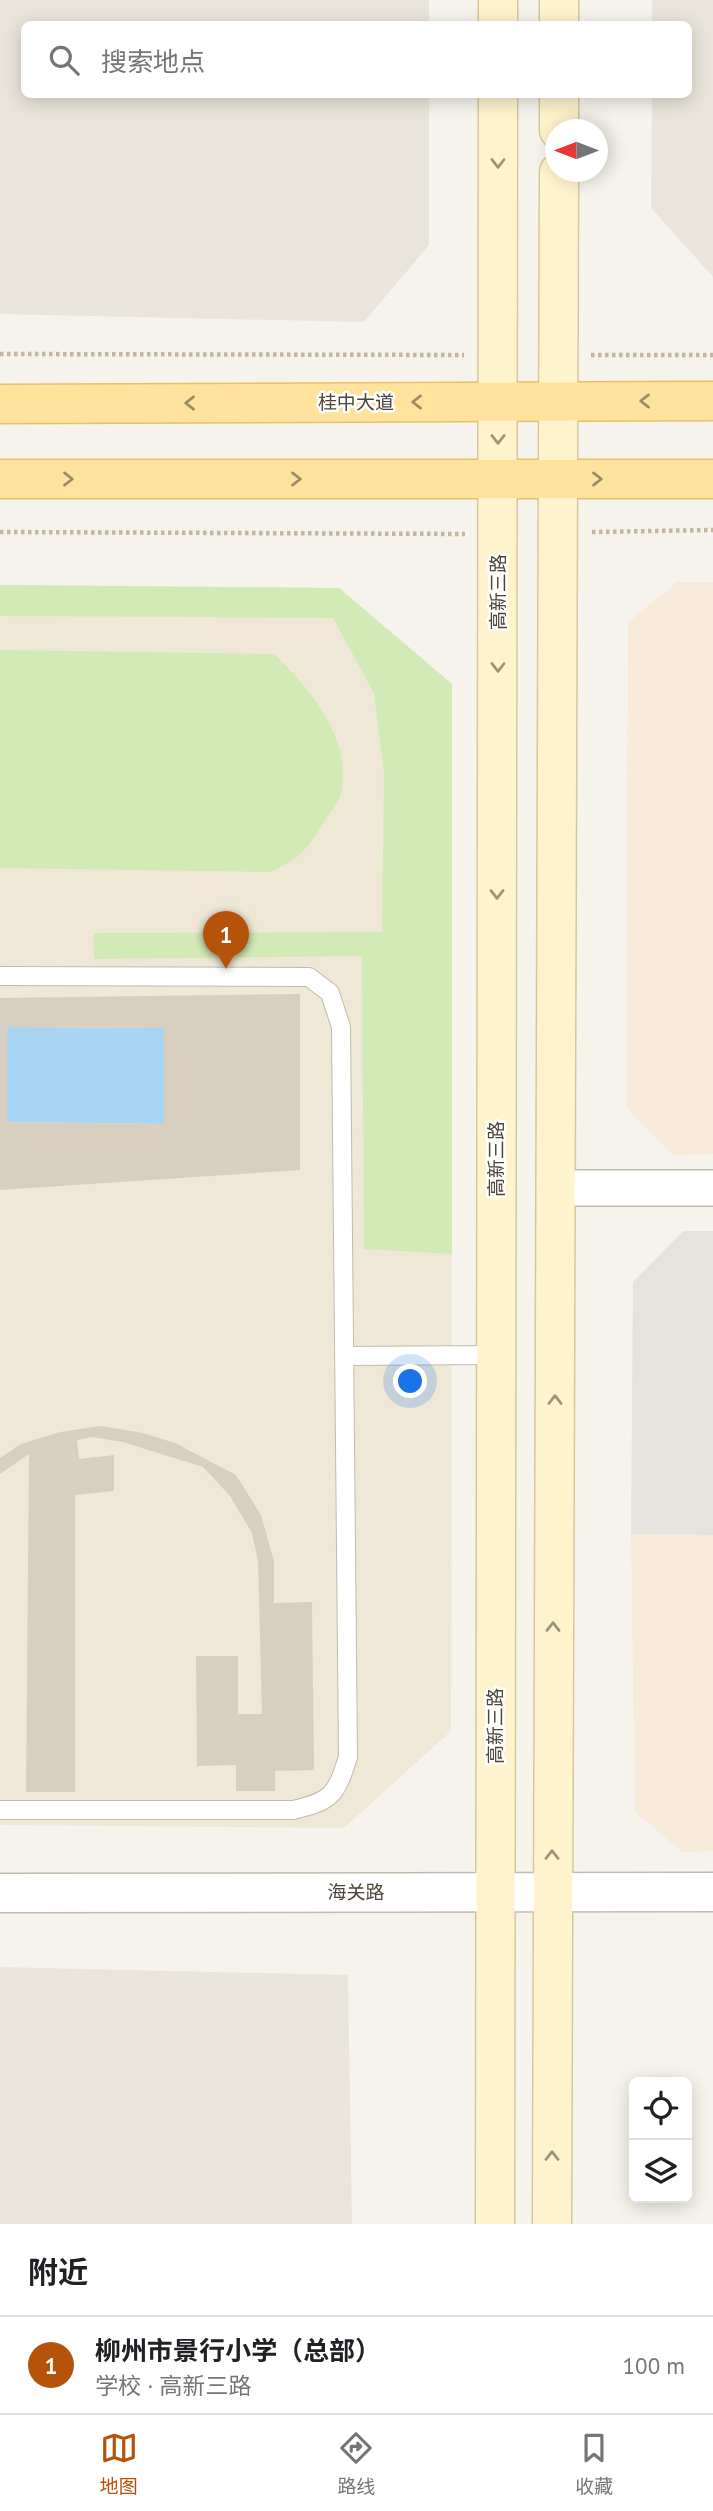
<!DOCTYPE html>
<html lang="zh">
<meta charset="utf-8">
<style>
body{margin:0;font-family:"PT Sans","Noto Sans SC",sans-serif;background:#f2f2f2;color:#202124}
.controls{position:absolute;right:21px;bottom:21px;display:grid;overflow:hidden;border-radius:10px;box-shadow:0 4px 18px #0003}
.controls button{width:63px;height:63px;display:grid;place-items:center;padding:0;border:0;border-bottom:2px solid #e0e0e0;background:#fff;color:#202124;font:35px sans-serif}
.compass{position:absolute;left:545px;top:119px;width:63px;height:63px;border-radius:50%;background:#fff;box-shadow:0 4px 18px #0003;rotate:270deg}
.you{position:absolute;left:411px;top:1382px;width:24px;height:24px;margin:-18px;border:5px solid #fff;border-radius:50%;background:#1a73e8;box-shadow:0 0 0 10px #1a73e833}
.badge{display:grid;place-items:center;width:46px;height:46px;border-radius:50%;background:#b45309;color:#fff;font-size:23px;font-weight:700}
.pin{position:absolute;translate:-50% -58px;filter:drop-shadow(0 2px 4px #0008)}
.pin::after{content:'';position:absolute;top:37px;width:24px;height:21px;background:inherit;clip-path:polygon(0 0,100% 0,50% 100%)}
.list{margin:0;padding:0;list-style:none}
h2{display:flex;justify-content:space-between;align-items:center;height:91px;margin:0;padding:0 28px;font-size:30px}
h2 small{font-size:23px;font-weight:400;color:#757577}
.list li{display:grid;grid-template-columns:46px 1fr auto;gap:21px;align-items:center;box-sizing:border-box;height:98px;padding:0 28px;border-top:2px solid #e0e0e0}
.list b{display:block;font-size:26px;white-space:nowrap}
.list p{margin:0;font-size:23px;white-space:nowrap;color:#757577}
.list em{font-size:23px;font-style:normal;color:#757577}
.icon{flex:none;width:38px;height:38px;fill:none;stroke:currentColor;stroke-width:2;stroke-linecap:round;stroke-linejoin:round}
.map{position:relative;flex:none;width:713px;height:2224px;overflow:hidden}
.search{position:absolute;background:#fff;box-shadow:0 4px 18px #0003;left:21px;right:21px;top:21px;height:77px;display:flex;align-items:center;gap:18px;box-sizing:border-box;padding:0 24px;border-radius:10px;color:#757577;font-size:26px}
.sheet{height:189px;background:#fff}
nav{display:flex;justify-content:space-around;align-items:center;box-sizing:border-box;height:98px;border-top:2px solid #e0e0e0;background:#fff;font-size:19px;color:#757577}
nav a{display:grid;justify-items:center;gap:4px}
nav .on{color:#b45309}
.map>svg:first-child{display:block}
</style>
<div class="map">
<svg width="713" height="2224" viewBox="0 0 713 2224">
<rect width="100%" height="100%" fill="#f6f3ec"/>
<!-- residential -->
<path fill="#eae5da" d="M0,0H429V24H24V94L429,95V245L364,322L0,314Z
M652,0H713V277L651,208L652,95L688,94V24H652Z
M0,1967L348,1975L352,2224H0Z"/>
<!-- commercial -->
<path fill="#f7ead8" d="M677,582H713V1154L673,1155L626,1107L628,623Z
M631,1534L713,1535V1851L683,1852L635,1812Z"/>
<!-- industrial -->
<path fill="#e6e2dd" d="M683,1231H713V1535L631,1534L633,1282Z"/>
<!-- education -->
<path fill="#efe8d6" d="M0,585L339,588L452,684L451,1731L344,1828L0,1825Z"/>
<!-- green -->
<path fill="#d2eab5" d="M0,585L339,588L452,684V1254L364,1249L362,956L94,959L93,933L382,932L384,773L374,693L333,618L0,616Z
M0,650L274,654C310,688 353,740 341,794C339,803 329,813 324,822C307,850 301,857 271,872L0,868Z"/>
<!-- water -->
<path fill="#a9d4f2" d="M7,1027L164,1028V1124L7,1122Z"/>
<!-- building -->
<path fill="#d8cfc1" fill-rule="evenodd" d="M300,994V1170L0,1190V998ZM7,1027L164,1028V1124L7,1122Z
M101,1426L143,1433L175,1443L236,1475L261,1515L274,1561V1603L312,1602L314,1770L275,1771V1791H236V1765L197,1766L196,1656H238V1714H262L258,1561L252,1533L230,1496L203,1467L123,1442L91,1437L77,1440L79,1459L114,1455V1491L75,1495V1792H26L29,1454L0,1474V1458L21,1444L60,1432Z"/>
<g fill="none" stroke-linecap="round" stroke-linejoin="round">
<!-- service casing -->
<g stroke="#c2bbae" stroke-width="20">
<path id="service" d="M0,976L309,977L330,993L341,1027L348,1757C336,1795 332,1801 293,1810H0
M344,1356L496,1355"/>
</g>
<!-- minor casing -->
<g stroke="#c2bbae" stroke-width="38">
<path id="minor" d="M556,1188H713"/>
</g>
<!-- tertiary casing -->
<g stroke="#c2bbae" stroke-width="41">
<path id="tertiary" d="M0,1893L713,1892"/>
</g>
<!-- secondary casing -->
<g stroke="#d6c79b" stroke-width="41">
<path id="secondary" d="M498,24V0
M559,24V0
M559,130V94
M495,2224L498,94
M552,2224L559,172"/>
</g>
<!-- primary casing -->
<g stroke="#e6c16a" stroke-width="41">
<path id="primary" d="M0,404L713,401
M0,479H713"/>
</g>
<!-- path -->
<path stroke="#c4b79f" stroke-width="4.5" stroke-dasharray="3.5 3.5" stroke-linecap="butt" d="M0,354L464,355
M591,355H713
M0,532L465,534
M592,532L713,530"/>
<!-- service -->
<use href="#service" stroke="#fff" stroke-width="18"/>
<!-- minor -->
<use href="#minor" stroke="#fff" stroke-width="35"/>
<!-- tertiary -->
<use href="#tertiary" stroke="#fff" stroke-width="38"/>
<!-- secondary -->
<use href="#secondary" stroke="#fff3cd" stroke-width="38"/>
<!-- primary -->
<use href="#primary" stroke="#ffe39c" stroke-width="38"/>
</g>
<!-- one-way arrows -->
<defs><path id="oneway-chevron" d="M-2-3.5L2.5 0L-2 3.5" fill="none" stroke-width="1.6" stroke-linecap="round" stroke-linejoin="round" transform="scale(1.75)"/></defs>
<g stroke="#9c937c">
<use href="#oneway-chevron" transform="translate(498 163) rotate(90)"/>
<use href="#oneway-chevron" transform="translate(498 439) rotate(90)"/>
<use href="#oneway-chevron" transform="translate(498 667) rotate(90)"/>
<use href="#oneway-chevron" transform="translate(497 894) rotate(90)"/>
<use href="#oneway-chevron" transform="translate(555 1400) rotate(-90)"/>
<use href="#oneway-chevron" transform="translate(553 1627) rotate(-90)"/>
<use href="#oneway-chevron" transform="translate(552 1855) rotate(-90)"/>
<use href="#oneway-chevron" transform="translate(552 2156) rotate(-90)"/>
</g>
<g stroke="#9c8c66">
<use href="#oneway-chevron" transform="translate(645 401) rotate(180)"/>
<use href="#oneway-chevron" transform="translate(417 402) rotate(180)"/>
<use href="#oneway-chevron" transform="translate(190 403) rotate(180)"/>
<use href="#oneway-chevron" transform="translate(68 479)"/>
<use href="#oneway-chevron" transform="translate(296 479)"/>
<use href="#oneway-chevron" transform="translate(597 479)"/>
</g>
<g text-anchor="middle" stroke-width="5" stroke-linejoin="round" paint-order="stroke">
<!-- street labels -->
<g font-size="19" fill="#4b4439" stroke="#fff">
<text x="356" y="409">桂中大道</text>
<text transform="translate(498 592) rotate(-90)" y="7">高新三路</text>
<text transform="translate(496 1159) rotate(-90)" y="7">高新三路</text>
<text transform="translate(495 1726) rotate(-90)" y="7">高新三路</text>
<text x="356" y="1899">海关路</text>
</g>
</g>
</svg>
<div class="controls">
<button><svg class="icon" aria-label="locate" viewBox="0 0 24 24"><circle cx="12" cy="12" r="6"/><path d="M12 2v4M12 18v4M2 12h4M18 12h4"/></svg></button>
<button><svg class="icon" aria-label="layers" viewBox="0 0 24 24"><path d="M12 4l9 5-9 5-9-5zM3 14l9 5 9-5"/></svg></button>
</div>
<svg class="compass" viewBox="-18 -18 36 36"><path d="M0-13l5 13h-10z" fill="#e53935"/><path d="M0 13l5-13h-10z" fill="#757577"/></svg>
<div class="you"></div>
<div class="pin badge" style="left:226px;top:969px">1</div>
<div class="search"><svg class="icon" aria-label="search" viewBox="0 0 24 24"><circle cx="10" cy="10" r="6"/><path d="M15 15l6 6"/></svg>搜索地点</div>
</div>
<section class="sheet">
<h2>附近<small></small></h2>
<ul class="list">
<li><span class="badge">1</span><div><b>柳州市景行小学（总部）</b><p>学校 · 高新三路</p></div><em>100 m</em></li>
</ul>
</section>
<nav>
<a class="on"><svg class="icon" aria-label="map" viewBox="0 0 24 24"><path d="M3 6l6-2 6 2 6-2v14l-6 2-6-2-6 2zM9 4v14M15 6v14"/></svg>地图</a>
<a><svg class="icon" aria-label="directions" viewBox="0 0 24 24"><path d="M12 3l9 9-9 9-9-9zM9 14v-3h6M13 9l2 2-2 2"/></svg>路线</a>
<a><svg class="icon" aria-label="saved" viewBox="0 0 24 24"><path d="M7 4h10v16l-5-4-5 4z"/></svg>收藏</a>
</nav>
